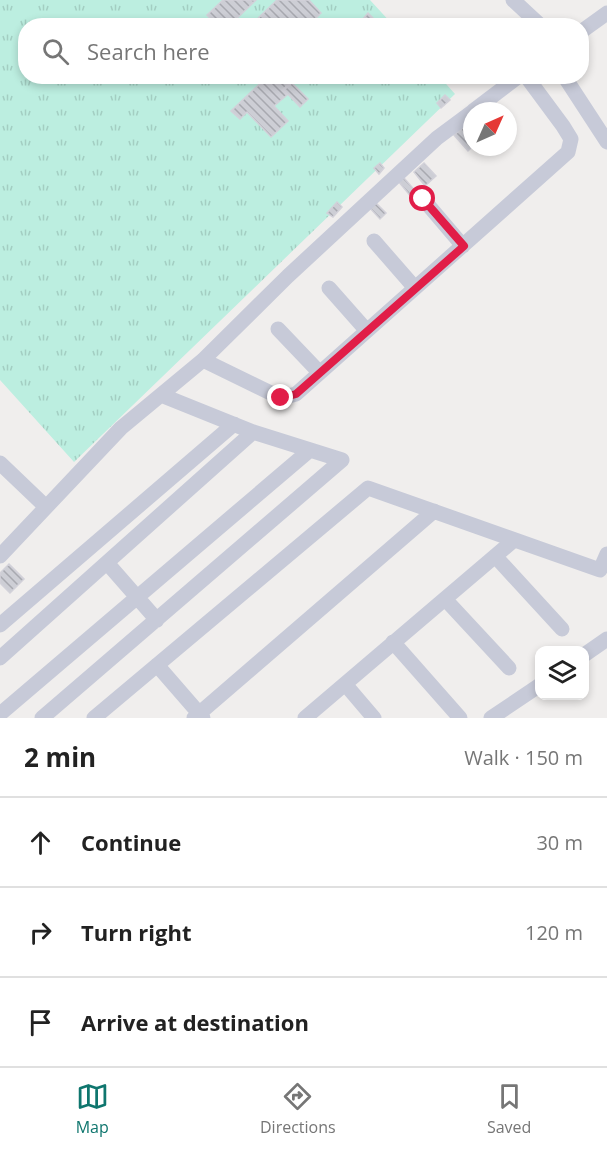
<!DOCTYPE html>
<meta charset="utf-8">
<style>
body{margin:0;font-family:"Open Sans",sans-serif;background:#f6f6f6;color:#222}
.controls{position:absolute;right:18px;bottom:18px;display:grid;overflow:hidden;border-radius:12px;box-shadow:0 3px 9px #0003}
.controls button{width:54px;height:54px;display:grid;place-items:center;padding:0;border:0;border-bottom:2px solid #e0e0e0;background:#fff;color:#222;font:30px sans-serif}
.compass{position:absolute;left:463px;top:102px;width:54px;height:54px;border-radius:50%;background:#fff;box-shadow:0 3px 9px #0003;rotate:45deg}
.stop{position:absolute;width:18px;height:18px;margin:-14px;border:4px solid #e11d48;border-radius:50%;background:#fff}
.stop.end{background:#e11d48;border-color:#fff;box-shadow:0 2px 6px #0008}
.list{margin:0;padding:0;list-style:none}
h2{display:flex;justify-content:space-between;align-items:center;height:78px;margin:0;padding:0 24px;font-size:26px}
h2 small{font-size:20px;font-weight:400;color:#767676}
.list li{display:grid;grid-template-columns:39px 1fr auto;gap:18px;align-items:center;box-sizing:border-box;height:90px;padding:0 24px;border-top:2px solid #e0e0e0}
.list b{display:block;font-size:22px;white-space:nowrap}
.list em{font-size:20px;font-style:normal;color:#767676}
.icon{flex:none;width:33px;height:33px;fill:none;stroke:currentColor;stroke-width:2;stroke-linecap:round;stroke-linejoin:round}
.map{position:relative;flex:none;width:607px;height:718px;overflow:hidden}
.search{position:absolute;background:#fff;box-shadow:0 3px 9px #0003;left:18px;right:18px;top:18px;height:66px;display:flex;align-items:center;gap:15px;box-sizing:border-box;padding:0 21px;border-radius:24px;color:#767676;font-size:22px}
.sheet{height:348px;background:#fff}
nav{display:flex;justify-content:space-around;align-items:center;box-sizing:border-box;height:84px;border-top:2px solid #e0e0e0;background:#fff;font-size:16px;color:#767676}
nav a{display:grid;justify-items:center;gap:3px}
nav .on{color:#0f766e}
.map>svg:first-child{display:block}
</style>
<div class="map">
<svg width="607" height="718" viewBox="0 0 607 718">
<defs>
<pattern id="grass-tufts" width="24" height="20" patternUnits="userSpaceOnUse" patternTransform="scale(1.5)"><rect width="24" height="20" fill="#bceee0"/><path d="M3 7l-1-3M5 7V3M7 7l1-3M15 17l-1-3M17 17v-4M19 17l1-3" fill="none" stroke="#a3cec2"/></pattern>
<pattern id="building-back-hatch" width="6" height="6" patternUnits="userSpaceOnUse" patternTransform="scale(1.5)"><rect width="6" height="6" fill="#cdced5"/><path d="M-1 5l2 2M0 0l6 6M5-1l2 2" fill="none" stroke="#a8a9b0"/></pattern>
</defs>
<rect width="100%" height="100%" fill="#f0eeed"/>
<!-- grass -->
<path fill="url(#grass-tufts)" d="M0,0H370L393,25L26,26V76H439L455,94L74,462L0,380Z"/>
<!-- building -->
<path fill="url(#building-back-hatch)" stroke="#d2d1d9" stroke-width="1.5" d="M223,0H256L229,26H217L207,15Z
M277,0H309L321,13L308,26H250Z
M368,13L377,22L374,26H367L362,20Z
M268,76H284L290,83L282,90L287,95L274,106L288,121L271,137L247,112L240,119L231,111Z
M292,83L308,99L300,107L284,90Z
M445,95L450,100L441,108L437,103Z
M464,127L472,136V147L468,151L454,135Z
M380,163L384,168L379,174L374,168Z
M424,163L436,176L425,186L414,172Z
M404,178L417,193L412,198L399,182Z
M337,202L342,207L333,217L327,213Z
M375,202L386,213L380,219L369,207Z
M9,564L24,579L10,593L0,583V573Z"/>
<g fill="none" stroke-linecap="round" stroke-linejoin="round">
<!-- minor -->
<path stroke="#c7cad8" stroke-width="15" d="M513,0L541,26
M582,31L607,13
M564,76L607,142
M473,111L519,76
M423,199L463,246
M374,241L415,288
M329,288L367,331
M278,329L319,372
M203,360L281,398L296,394L568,152L571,139L563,126L526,76
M161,395L253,432L342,460
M0,463L46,507
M0,556L121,428L203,360L288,276L437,138L472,112
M495,556L562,629
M108,564L157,620
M445,599L509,668
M0,625L234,424
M393,642L460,718
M584,655L607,639
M0,658L253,432
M157,665L203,718
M345,684L374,718
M0,714L310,450
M42,718L342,460
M94,718L368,488L600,570L607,554
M194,718L434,511
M305,718L514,540
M491,718L540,685"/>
</g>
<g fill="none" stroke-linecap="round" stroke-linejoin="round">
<!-- route -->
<path stroke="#e11d48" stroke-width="8" d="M281,398L296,394L464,246L423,199"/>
</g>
</svg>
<div class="controls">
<button><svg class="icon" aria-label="layers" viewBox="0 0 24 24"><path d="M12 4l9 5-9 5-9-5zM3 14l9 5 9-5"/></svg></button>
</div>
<svg class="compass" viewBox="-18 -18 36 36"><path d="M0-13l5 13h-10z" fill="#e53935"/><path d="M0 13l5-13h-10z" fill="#767676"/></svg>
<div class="stop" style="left:423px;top:199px"></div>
<div class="stop end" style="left:281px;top:398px"></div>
<div class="search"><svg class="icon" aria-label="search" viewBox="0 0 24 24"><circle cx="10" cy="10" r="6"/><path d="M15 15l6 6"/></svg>Search here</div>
</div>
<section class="sheet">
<h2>2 min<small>Walk · 150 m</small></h2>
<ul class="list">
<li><svg class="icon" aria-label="ahead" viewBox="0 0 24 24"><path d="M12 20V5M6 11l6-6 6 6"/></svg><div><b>Continue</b></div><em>30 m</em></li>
<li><svg class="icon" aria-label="right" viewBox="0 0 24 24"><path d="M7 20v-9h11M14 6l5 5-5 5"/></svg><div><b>Turn right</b></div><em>120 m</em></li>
<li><svg class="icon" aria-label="arrive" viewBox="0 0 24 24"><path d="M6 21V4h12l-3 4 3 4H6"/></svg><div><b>Arrive at destination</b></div></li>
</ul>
</section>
<nav>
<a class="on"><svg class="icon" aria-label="map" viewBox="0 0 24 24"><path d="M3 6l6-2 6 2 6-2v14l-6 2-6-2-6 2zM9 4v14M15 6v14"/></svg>Map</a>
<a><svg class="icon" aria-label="directions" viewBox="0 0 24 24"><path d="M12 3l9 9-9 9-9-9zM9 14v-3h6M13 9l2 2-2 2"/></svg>Directions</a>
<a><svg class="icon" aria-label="saved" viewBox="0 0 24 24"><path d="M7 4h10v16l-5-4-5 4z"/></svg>Saved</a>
</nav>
